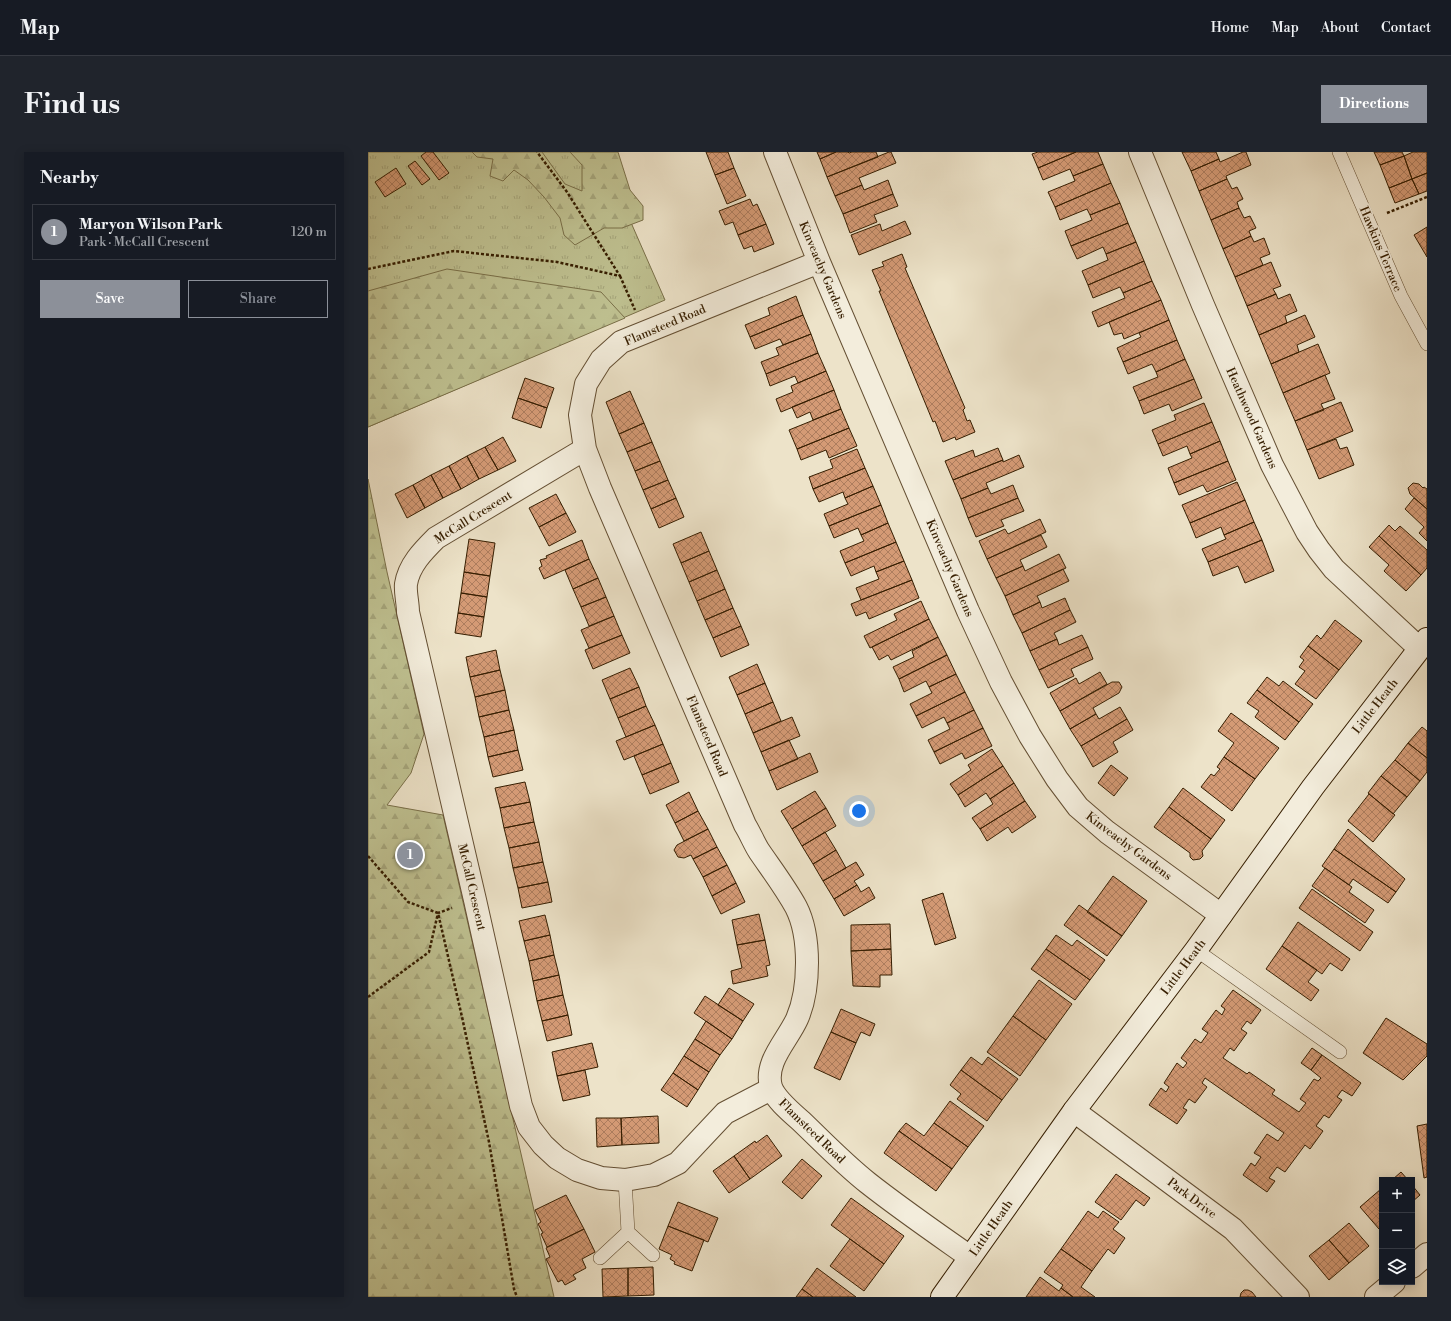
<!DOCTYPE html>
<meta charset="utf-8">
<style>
body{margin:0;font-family:"Libre Bodoni",serif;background:#20242c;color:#f1f3f6}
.controls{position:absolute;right:12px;bottom:12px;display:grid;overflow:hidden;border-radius:0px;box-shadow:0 2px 10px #0003}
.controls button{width:36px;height:36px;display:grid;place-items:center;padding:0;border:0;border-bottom:1px solid #363941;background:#171b24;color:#f1f3f6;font:20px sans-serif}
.you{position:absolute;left:491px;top:659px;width:14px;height:14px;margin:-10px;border:3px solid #fff;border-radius:50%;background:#1a73e8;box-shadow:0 0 0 6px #1a73e833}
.badge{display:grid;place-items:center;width:26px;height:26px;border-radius:50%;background:#8c9099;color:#fff;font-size:13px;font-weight:700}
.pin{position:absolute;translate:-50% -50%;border:2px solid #fff;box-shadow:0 1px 4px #0006}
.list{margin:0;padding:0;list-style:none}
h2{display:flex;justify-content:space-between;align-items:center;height:52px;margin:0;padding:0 16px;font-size:17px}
h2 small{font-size:13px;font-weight:400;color:#9ea1a6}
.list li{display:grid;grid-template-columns:26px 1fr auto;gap:12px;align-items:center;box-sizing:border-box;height:56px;margin:0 8px 8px;padding:0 8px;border:1px solid #363941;border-radius:0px}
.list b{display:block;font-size:15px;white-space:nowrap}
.list p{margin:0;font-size:13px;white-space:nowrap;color:#9ea1a6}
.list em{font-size:13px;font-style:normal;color:#9ea1a6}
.actions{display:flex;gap:8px;padding:12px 16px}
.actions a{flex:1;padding:9px 0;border:1px solid #8c9099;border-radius:0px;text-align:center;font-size:14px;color:#8c9099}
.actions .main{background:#8c9099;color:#fff}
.icon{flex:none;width:22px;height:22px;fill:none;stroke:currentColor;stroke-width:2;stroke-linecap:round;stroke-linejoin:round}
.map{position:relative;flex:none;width:1059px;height:1145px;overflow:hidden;border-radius:0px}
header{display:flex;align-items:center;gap:24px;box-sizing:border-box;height:56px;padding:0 20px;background:#171b24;border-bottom:1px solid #363941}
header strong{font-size:19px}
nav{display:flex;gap:22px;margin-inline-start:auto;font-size:14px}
.intro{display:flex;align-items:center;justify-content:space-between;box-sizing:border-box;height:96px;padding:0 24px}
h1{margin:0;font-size:28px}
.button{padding:10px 18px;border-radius:0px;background:#8c9099;color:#fff;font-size:14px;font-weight:700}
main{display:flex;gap:24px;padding:0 24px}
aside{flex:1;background:#171b24;border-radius:0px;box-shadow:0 2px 10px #0003}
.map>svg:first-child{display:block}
</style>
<header>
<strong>Map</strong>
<nav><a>Home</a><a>Map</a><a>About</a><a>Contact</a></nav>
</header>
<div class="intro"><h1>Find us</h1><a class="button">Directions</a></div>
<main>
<aside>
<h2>Nearby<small></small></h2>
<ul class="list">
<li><span class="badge">1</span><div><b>Maryon Wilson Park</b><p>Park · McCall Crescent</p></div><em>120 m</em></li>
</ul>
<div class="actions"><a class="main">Save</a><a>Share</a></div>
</aside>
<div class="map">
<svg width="1059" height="1145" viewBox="0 0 1059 1145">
<defs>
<pattern id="grass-tufts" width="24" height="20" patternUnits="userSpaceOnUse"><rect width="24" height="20" fill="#bfc191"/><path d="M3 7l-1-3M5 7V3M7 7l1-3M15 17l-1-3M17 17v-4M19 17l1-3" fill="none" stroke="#a5a57b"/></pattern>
<pattern id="forest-firs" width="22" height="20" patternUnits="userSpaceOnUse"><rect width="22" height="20" fill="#bfc191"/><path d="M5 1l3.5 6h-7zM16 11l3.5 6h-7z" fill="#a5a57b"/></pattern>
<pattern id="building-cross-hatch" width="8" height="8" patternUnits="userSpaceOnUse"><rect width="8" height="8" fill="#d49a75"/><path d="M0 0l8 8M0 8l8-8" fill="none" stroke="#ad7d5e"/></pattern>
</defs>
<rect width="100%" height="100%" fill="#ede3c9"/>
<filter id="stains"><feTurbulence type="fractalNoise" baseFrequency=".005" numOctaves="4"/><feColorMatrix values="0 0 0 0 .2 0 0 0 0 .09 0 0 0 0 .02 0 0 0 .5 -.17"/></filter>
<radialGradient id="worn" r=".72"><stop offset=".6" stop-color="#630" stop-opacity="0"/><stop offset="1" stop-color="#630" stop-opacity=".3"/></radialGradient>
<!-- grass -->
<path fill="url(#grass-tufts)" stroke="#7a7049" d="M0,0H232L297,148L0,275Z"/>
<!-- forest -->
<path fill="url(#forest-firs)" stroke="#7a7049" d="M104,0H174L197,32L214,39V13L202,0H250L262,38L275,54V68L254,76H236L207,93L196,83L192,66L176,45L160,28L146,18L135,29L122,24L125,7L109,5Z
M79,117L233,140L257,166L0,275V139Z
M0,327L19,420L56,582L43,621L19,653L75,663L186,1145H0Z"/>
<!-- building -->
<path fill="url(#building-cross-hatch)" stroke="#361e01" d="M58,0H65L81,21L71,28L53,4Z
M338,0H360L366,16L347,23Z
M449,0H468L452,7Z
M468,0H480L481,1L484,0H508L510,5L459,25L452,7Z
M521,0H523L528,11L491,26L494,33L467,44L459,25Z
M670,0H708L670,16L664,2Z
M708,0H730L735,12L705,24L702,17L675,28L670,16Z
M814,0H848L851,7L823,19Z
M875,0H878L883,13L858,24L859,27L831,39L823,19L851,7L852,10Z
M1006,0H1034L1036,4L1012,13Z
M1045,0H1059V21L1044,27L1036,4Z
M1036,4L1044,27L1021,36L1012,13Z
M47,9L62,27L54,33L40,14Z
M735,12L743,31L687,55L680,40L707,29L705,24Z
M28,16L38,32L17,45L7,30Z
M366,16L378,44L359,52L347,23Z
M1059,21V39L1051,42L1044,27Z
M859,27L864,37L869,35L875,47L869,50L871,56L843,68L831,39Z
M1044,27L1051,42L1027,51L1021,36Z
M520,28L525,42L475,62L467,44L494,33L496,38Z
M743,31L752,51L722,63L719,57L692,68L687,55Z
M525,42L530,54L506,63L509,70L482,81L475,62Z
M382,47L385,54L389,52L398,72L370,83L365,70L357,73L351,59Z
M752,51L760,71L703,94L697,79L724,68L722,63Z
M871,56L876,66L882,64L888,76L881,79L883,84L855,97L843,68Z
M537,69L543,82L491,103L483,83L512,72L514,79Z
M760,71L768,90L738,102L735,95L709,107L703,94Z
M398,72L406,92L386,100L384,94L376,97L370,83Z
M1059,75V105L1046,83Z
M883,84L886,90L896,86L902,102L892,106L895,113L867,125L855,97Z
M768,90L776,109L720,133L714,119L740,108L738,102Z
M534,102L539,115L537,116L597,256L595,258L599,269L602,268L607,280L588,288L587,285L575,290L567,269L565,270L511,139H513L504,118L516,114L514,110Z
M776,109L784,129L755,141L752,135L725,146L720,133Z
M903,110L913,134L905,137L908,142L879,154L867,125Z
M784,129L793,148L730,175L724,160L757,146L755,141Z
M908,142L910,147L922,142L929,159L917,164L919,171L891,183L879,154Z
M428,144L435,163L382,185L377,173L402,163L400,156Z
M793,148L801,168L756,187L754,181L746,183L741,170Z
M435,163L443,182L415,193L412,187L387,197L382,185Z
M937,163L947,185L929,193L931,200L903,212L891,183Z
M801,168L809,188L755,210L749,196L773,185L771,181Z
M443,182L450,201L398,222L393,210L411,203L408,196Z
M809,188L817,207L788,220L784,212L760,222L755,210Z
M950,192L962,221L915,241L903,212Z
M450,201L458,219L430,231L427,224L402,234L398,222Z
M817,207L826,227L771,249L765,235L790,225L788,220Z
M458,219L466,238L413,260L408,247L425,240L423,234Z
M957,223L967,247L953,252L956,258L927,269L915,241Z
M157,226L186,236L179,256L150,246Z
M826,227L834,246L804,259L801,252L776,262L771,249Z
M466,238L473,257L445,268L442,260L429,266L424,255Z
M262,239L276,271L251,282L238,250Z
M150,246L179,256L173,276L144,266Z
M973,250L985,279L939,298L927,269Z
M836,251L844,270L790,292L784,278L808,268L806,263Z
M473,257L481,276L429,297L421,278Z
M844,270L852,289L822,302L819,294L795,304L790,292Z
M276,271L284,290L259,300L251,282Z
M481,276L489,294L461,306L458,298L433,308L429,297Z
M135,285L148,309L130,318L117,295Z
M968,287L972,297L979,295L986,313L951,327L939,298Z
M852,289L860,309L806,331L800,316L824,306L822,302Z
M284,290L292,309L267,319L259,300Z
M117,295L130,318L111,327L99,304Z
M630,296L635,308L585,328L577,309L605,298L607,305Z
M489,297L497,316L445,337L441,325L465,316L462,308Z
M651,303L656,315L618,331L620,336L593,347L585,328L635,308V310Z
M99,304L111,327L93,337L81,314Z
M292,309L300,328L275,338L267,319Z
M860,309L868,328L839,340L835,333L811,343L806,331Z
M81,314L93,337L75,346L63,323Z
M497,316L505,334L477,346L475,340L451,350L445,337Z
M63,323L75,346L57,356L45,333Z
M300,328L308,346L283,357L275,338Z
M869,330L877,348L822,371L814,353Z
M1045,331L1051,332L1055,336L1056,335L1059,337V357L1042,342L1040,336Z
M45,333L57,356L39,366L27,342Z
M645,333L650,346L600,366L593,347L620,336L623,342Z
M505,334L513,353L461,374L456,362L480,352L477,346Z
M188,342L198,361L171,375L161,356Z
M308,346L316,365L291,376L283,357Z
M650,346L656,359L633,368L636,374L608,385L600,366Z
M1046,346L1059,357V389L1051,381L1056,375L1037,357Z
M877,348L886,370L856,383L853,375L828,386L822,371Z
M513,353L520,371L493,383L490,376L466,386L461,374Z
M198,361L208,380L181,394L171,375Z
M672,367L678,380L619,407L611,389L637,377L640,382Z
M886,370L894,388L840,410L834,397L858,387L856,383Z
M520,371L528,390L477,411L472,399L496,389L493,383Z
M1021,373L1027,379L1032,374L1059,398V416L1053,423L1011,384Z
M333,380L341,399L313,411L305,392Z
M673,383L679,395L652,408L655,414L628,426L619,407Z
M1011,384L1053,423L1038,439L1016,419L1021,413L1001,395Z
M101,387L127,391L122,424L96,420Z
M214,388L221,407L176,427L171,416L174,414L172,408L179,406L178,404Z
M894,388L906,419L877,431L870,414L845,424L840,410Z
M528,390L536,409L508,420L506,414L483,424L477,411Z
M341,399L349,418L321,430L313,411Z
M691,402L698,416L637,444L628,426L655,414L657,419Z
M221,407L230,426L205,437L197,418Z
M536,409L544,428L493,448L488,436L511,427L508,420Z
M695,417L701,429L669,444L672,450L645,463L637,444Z
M349,418L357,437L329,449L321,430Z
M96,420L122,424L119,445L93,441Z
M230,426L238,445L213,455L205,437Z
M544,428L551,446L501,467L498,460L488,464L483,452Z
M357,437L365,456L337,468L329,449Z
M93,441L119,445L116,465L90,461Z
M238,445L246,464L221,474L213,455Z
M697,446L702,458L654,481L645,463L672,450L674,456Z
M553,449L561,467L502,496L496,484L529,468L526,462Z
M365,456L373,474L345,486L337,468Z
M702,458L708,470L686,481L689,487L662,499L654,481Z
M90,461L116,465L113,485L87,481Z
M246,464L254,483L221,496L213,478Z
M561,467L570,485L523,508L520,503L511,508L504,495Z
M967,468L994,489L971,518L940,494L949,483L953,487Z
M373,474L381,493L353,505L345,486Z
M254,483L262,501L225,517L217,498Z
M714,483L720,495L671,518L662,499L689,487L691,493Z
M570,485L579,503L531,527L525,515L546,505L544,499Z
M940,494L971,518L948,547L927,532L937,519L931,515L936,508L932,505Z
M720,495L725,507L703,517L706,524L680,536L671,518Z
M128,498L132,518L102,525L98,505Z
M579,503L588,522L561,535L558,529L536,540L531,527Z
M389,512L397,531L369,543L361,525Z
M262,516L271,535L242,547L234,528Z
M132,518L137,538L107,545L102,525Z
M732,520L739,532L692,559L682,541L708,526L711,532Z
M588,522L597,540L548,564L542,552L564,541L561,535Z
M899,525L911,534L915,529L945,552L931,570L889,538Z
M744,530H751L754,535L751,541L725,556L728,562L702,577L692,559Z
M397,531L405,550L377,562L369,543Z
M271,535L278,554L250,566L242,547Z
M137,538L141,558L111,565L107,545Z
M889,538L931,570L917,588L887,565L891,559L879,551Z
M597,540L606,558L579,571L576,565L554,576L548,564Z
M405,550L413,569L385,581L377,562Z
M278,554L287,573L258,585L250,566Z
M752,555L759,567L713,594L702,577L728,562L731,567Z
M141,558L146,578L116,585L111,565Z
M606,558L615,576L566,600L560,588L582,577L579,571Z
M863,561L911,596L887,627L856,605L866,591L850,579Z
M424,565L432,584L393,600L385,581Z
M759,567L765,578L745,590L750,600L725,615L713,594Z
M287,573L295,592L256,608L248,589Z
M1054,575L1059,579V606L1040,591Z
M615,576L624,594L597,607L594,601L572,612L566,600Z
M146,578L150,598L120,605L116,585Z
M421,588L430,607L401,619L393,600Z
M1040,591L1059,606V620L1052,629L1027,608Z
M295,592L303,611L274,623L266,604Z
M624,597L635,614L590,643L582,632L603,618L600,613Z
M150,598L155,618L125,625L120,605Z
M442,601L450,620L409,638L401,619Z
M856,605L887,627L864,659L833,635L843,622L846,624L852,617L849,615Z
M1027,608L1052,629L1039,645L1013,624Z
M303,611L311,630L282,642L274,623Z
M743,613L760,626L746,644L730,631Z
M635,614L646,631L622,647L618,641L597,655L590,643Z
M1013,624L1039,645L1025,662L1000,641Z
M157,630L162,650L132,656L127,636Z
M646,631L657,649L612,677L604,666L625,652L622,647Z
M815,636L857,668L843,687L801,655Z
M447,639L458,656L424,677L413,659Z
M321,640L330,659L307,671L298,653Z
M1001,642L1027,663L1005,690L980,669Z
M657,649L668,665L644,681L640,675L619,689L612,677Z
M162,650L166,670L136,676L132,656Z
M801,655L843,687L834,699L835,704L832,707L825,708L822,705V701L786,675Z
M458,656L468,674L434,694L424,677Z
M330,659L340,677L316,689L307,671Z
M166,670L171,690L141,696L136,676Z
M340,677L349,695L325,707L323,703L316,706L310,705L306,698L309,693Z
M980,677L1037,727L1028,740L966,697Z
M457,680L468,698L445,712L434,694Z
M171,690L175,710L145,716L141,696Z
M349,695L359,713L335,725L325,707Z
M966,697L1028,740L1020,751L985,727L981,733L954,714Z
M468,698L478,716L455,729L445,712Z
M175,710L180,730L150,736L145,716Z
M488,710L496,723L486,729L489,733L466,747L455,729Z
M359,713L368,731L344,744L335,725Z
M957,716L984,735L981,740L1006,758L997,771L944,734Z
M745,724L779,749L754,784L719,760Z
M180,730L184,750L154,756L150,736Z
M368,731L377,750L353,762L344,744Z
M489,733L493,740L501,735L507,746L476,764L466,747Z
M944,737L1005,780L992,799L931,756Z
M575,741L588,786L567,793L554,748Z
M711,753L754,784L739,804L696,773Z
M391,762L397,788L369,793L364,768Z
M177,763L182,783L156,789L151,769Z
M930,770L982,807L974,819L962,811L954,822L914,794Z
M522,772L523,797L483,799V773Z
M182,783L186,803L161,809L156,789Z
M688,783L704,794L709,788L737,808L722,828L678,797Z
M397,788L402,813L398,814L400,824L365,832L363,819L374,816L369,793Z
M914,794L949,818L940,830L951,838L943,849L898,817Z
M523,797L524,823H512V835L485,834L483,799Z
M678,797L722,828L707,848L663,817Z
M186,803L191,823L165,829L161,809Z
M191,823L195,843L169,849L165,829Z
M671,828L704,852L678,888L645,864Z
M361,836L386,852L375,869L350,853Z
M865,838L893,858L883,872L879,869L873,877L879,881L866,899L862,896L855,906L879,922L881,920L907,938L904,942L931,960L938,951L932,947L946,927L950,929L953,926L943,918L954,903L993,931L984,944L974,938L969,945L974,948L961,966L956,963L948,974L955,979L942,997L937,993L917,1020L909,1015L901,1026L907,1029L899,1040L875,1023L883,1011L887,1014L893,1005L886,1001L899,982L910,989L916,981L837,926L834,931L839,935L827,951L821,947L815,956L819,958L809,972L781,953L793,936L798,940L801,935L796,931L809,911L815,916L819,911L813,906L827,887L833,891L840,881L834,877L848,858L854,863L857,857L853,854Z
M195,843L200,863L174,869L169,849Z
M337,844L375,869L364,887L326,861Z
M473,857L507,872L502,884L493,880L488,891L463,880Z
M200,863L204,883L179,889L174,869Z
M645,864L678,888L652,924L619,900Z
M1018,866L1059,892V904L1035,928L995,901Z
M338,869L364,887L352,903L327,887Z
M463,880L488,891L472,928L446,916Z
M327,887L352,903L341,920L316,904Z
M224,891L230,915L189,924L184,900Z
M944,896L954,903L943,918L933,911Z
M316,904L341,920L330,938L305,921Z
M603,905L614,913L620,905L650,927L634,948L593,918Z
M217,918L222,943L195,949L189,924Z
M593,918L634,948L619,969L589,947L593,942L582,933Z
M305,921L330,938L319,955L293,938Z
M582,949L616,974L600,995L566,971Z
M290,964L291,991L254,993L253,966Z
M228,966H253L254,993L229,995Z
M538,971L556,984L566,971L600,995L584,1017L531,979Z
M1059,972V1025L1056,1026L1049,974Z
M531,979L584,1017L568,1039L516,1001Z
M399,983L414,1004L382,1027L366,1004L387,989L388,991Z
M366,1004L382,1027L361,1041L345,1019Z
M434,1007L454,1024L434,1047L414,1030Z
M1033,1020L1040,1028H1024Z
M748,1022L782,1046L776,1054L768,1048L753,1068L727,1050Z
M1044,1033L1052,1043L1044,1050Z
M1013,1037L1014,1039V1075L1011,1077L992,1055Z
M198,1043L216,1077L179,1095L173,1082L175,1081L170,1072L173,1070L167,1058Z
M483,1046L536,1084L516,1112L463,1073Z
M310,1050L350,1066L340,1090L300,1074Z
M720,1059L730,1066L735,1059L751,1070L745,1077L757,1086L746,1102L740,1097L724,1119L693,1097Z
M981,1071L1001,1094L981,1111L961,1088Z
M300,1074L336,1088L324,1119L306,1112L307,1110L302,1107L304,1103L291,1097Z
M216,1077L227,1100L214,1107L218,1116L205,1123L208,1127L197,1133L194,1128L190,1130L178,1107L182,1105L178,1096Z
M482,1087L516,1112L496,1139L462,1114Z
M961,1088L981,1111L961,1128L941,1104Z
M693,1097L724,1119L713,1135L727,1145H705L693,1136L695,1133L676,1120Z
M285,1115L286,1143L260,1144V1116Z
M260,1116V1144L235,1145L234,1117Z
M449,1116L488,1145H445L434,1137Z
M672,1125L691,1139L693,1136L705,1145H658Z
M434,1137L445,1145H428Z
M876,1138H880L884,1140L888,1145H872L873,1141Z"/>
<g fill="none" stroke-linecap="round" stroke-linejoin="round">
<!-- lane casing -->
<g stroke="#644f33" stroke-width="14">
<path id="lane" d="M971,0L1033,144L1059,192
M828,798L972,900
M257,1028L260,1080L285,1103
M232,1106L260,1080"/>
</g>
<!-- street casing -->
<g stroke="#644f33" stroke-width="24">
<path id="street" d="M407,0L451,110L600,459L633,530L662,584L689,627L710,655L739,680L853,763
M772,0L835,153L904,313L939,380L951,398L966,417L1051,496
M451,110L253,190L233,208L218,232L212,263L217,297L232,336L377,673C382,681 386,691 391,699C404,718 417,735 428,755C443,784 442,837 429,867C419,889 396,910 403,935C407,947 424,961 433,969C455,990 476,1012 500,1031C533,1057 568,1081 602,1105
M217,297L68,386C55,399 41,413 38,432C37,440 40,451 40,460L107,748L153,954L161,975L175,993L189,1006L209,1018L233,1026L257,1028L286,1023L310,1011L357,961L403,937
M706,959L865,1077L930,1145
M1044,1115L1059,1102
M1008,1145L1026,1130"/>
</g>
<!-- secondary casing -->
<g stroke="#361e01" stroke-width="24">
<path id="secondary" d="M574,1145L706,959L828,798L945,635L1059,487"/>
</g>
<!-- path -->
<path stroke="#361e01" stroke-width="2.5" stroke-dasharray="3 2" stroke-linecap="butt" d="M1019,61L1059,45
M0,117L86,99L189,110L252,124L199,40L169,0
M252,124L267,158
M0,704L40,750L70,761L94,865L121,990L146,1137L149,1145
M0,845L61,800L70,761L84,756"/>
<!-- lane -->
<use href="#lane" stroke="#f3eddc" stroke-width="13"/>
<!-- street -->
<use href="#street" stroke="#f3eddc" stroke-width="22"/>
<!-- secondary -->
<use href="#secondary" stroke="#f3eddc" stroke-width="22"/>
</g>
<g text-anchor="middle" stroke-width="3.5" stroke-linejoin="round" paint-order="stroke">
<!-- street labels -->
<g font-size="12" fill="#361e01" stroke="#f3eddc">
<text transform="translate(1013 97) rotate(67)" y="4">Hawkins Terrace</text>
<text transform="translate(455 118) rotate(67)" y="4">Kinveachy Gardens</text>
<text transform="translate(297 173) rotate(-23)" y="4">Flamsteed Road</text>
<text transform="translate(884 266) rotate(66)" y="4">Heathwood Gardens</text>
<text transform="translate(105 365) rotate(-32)" y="4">McCall Crescent</text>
<text transform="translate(582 416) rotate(67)" y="4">Kinveachy Gardens</text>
<text transform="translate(1007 554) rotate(-52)" y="4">Little Heath</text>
<text transform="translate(339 584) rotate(67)" y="4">Flamsteed Road</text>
<text transform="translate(761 694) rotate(37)" y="4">Kinveachy Gardens</text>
<text transform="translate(104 735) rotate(77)" y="4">McCall Crescent</text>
<text transform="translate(815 815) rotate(-53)" y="4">Little Heath</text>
<text transform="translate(444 979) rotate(44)" y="4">Flamsteed Road</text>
<text transform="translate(824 1046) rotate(37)" y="4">Park Drive</text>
<text transform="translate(623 1076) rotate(-55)" y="4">Little Heath</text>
</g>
</g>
<rect width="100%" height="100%" filter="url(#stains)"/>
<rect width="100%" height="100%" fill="url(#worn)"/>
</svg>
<div class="controls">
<button>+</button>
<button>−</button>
<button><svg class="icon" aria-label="layers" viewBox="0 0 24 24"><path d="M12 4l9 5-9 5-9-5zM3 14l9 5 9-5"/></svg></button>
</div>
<div class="you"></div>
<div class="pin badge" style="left:42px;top:703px">1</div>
</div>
</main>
